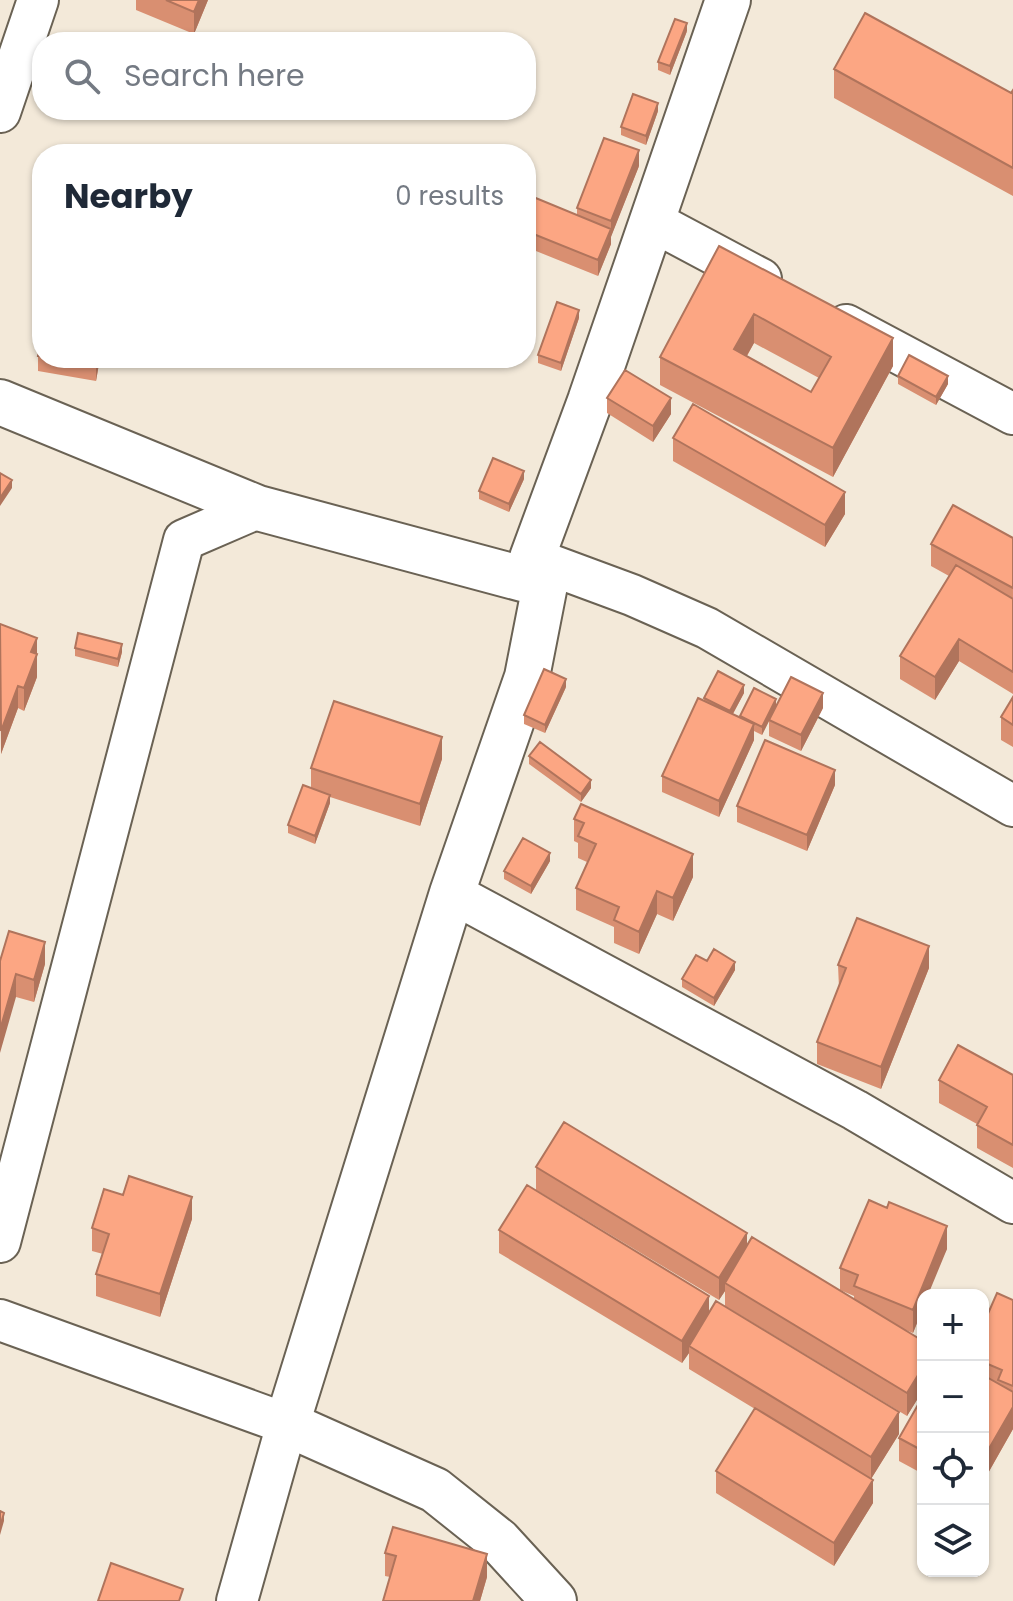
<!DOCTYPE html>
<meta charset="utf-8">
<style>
body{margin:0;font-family:Poppins,sans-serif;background:#f6f6f7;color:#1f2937}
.controls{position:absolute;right:24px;bottom:24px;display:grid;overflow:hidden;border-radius:16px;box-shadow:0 2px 6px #0004}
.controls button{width:72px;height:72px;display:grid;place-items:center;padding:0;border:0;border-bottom:2px solid #e0e1e3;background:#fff;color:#1f2937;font:40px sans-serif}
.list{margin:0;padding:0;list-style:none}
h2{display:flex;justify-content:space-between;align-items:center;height:104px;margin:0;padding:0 32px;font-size:34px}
h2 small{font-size:26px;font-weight:400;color:#747a83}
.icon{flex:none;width:44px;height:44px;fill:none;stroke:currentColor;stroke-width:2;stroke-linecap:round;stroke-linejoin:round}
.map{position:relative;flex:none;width:1013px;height:1601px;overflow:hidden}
.search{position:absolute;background:#fff;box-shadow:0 2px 6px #0004;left:32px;top:32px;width:504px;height:88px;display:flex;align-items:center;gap:20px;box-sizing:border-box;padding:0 28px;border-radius:32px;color:#747a83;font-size:30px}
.panel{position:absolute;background:#fff;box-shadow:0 2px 6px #0004;left:32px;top:144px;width:504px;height:224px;border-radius:32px}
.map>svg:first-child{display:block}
</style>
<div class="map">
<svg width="1013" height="1601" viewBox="0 0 1013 1601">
<rect width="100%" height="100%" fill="#f3e9d9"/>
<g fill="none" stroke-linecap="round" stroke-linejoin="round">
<!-- minor casing -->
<g stroke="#6a6254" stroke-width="44">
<path id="minor" d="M0,112L38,0
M652,221L761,279
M846,325L1013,414
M532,558L632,595L707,628L1013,806
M452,893L855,1110L1013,1203
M0,1242L184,540L258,508
M0,1320L287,1424L237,1601"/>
</g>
<!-- tertiary casing -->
<g stroke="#6a6254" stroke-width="48">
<path id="tertiary" d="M0,402L258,508L545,585
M554,1601L499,1541L435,1490L287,1424L452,893L527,677L545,585L532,558L590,401L728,0"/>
</g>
<!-- minor -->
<use href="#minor" stroke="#fff" stroke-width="40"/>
<!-- tertiary -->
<use href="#tertiary" stroke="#fff" stroke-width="44"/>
</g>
<!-- wall -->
<path fill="#d98f71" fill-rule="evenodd" d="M136,0H208L194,34L136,10Z
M687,31L670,75L658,70V62Z
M834,69L1011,93L1013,90V196L834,98Z
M658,111L646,145L621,135V127Z
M639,166L611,236V244L598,276L526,247V194L577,215V208Z
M719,246L893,366L833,477L660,385V357ZM754,343L819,378L811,392L747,356Z
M579,318L561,371L538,363V355Z
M42,331V358H100L96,381L38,371V356Z
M898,376L948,384L936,405L898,384Z
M607,398L671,414L653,442L607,413Z
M673,438L845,514L825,547L673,461Z
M524,479L509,512L479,499V491Z
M1013,538V694L959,661L935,700L900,679V656L949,576L931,566V544Z
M0,624L37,677L24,711L18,708L1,754Z
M75,648L122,652L118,667L75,656Z
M566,687L545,733L524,724V715Z
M744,693L733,714L740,718V716L776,707L762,735L754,731V740L719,817L662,792V776L704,701V698Z
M1013,697V747L1001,740V717Z
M823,708L801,751L769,736V720Z
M529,756L591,788L581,802L529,764Z
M442,759L420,826L330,797V803L315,844L288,833V825L311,788V768Z
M835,785L807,851L737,822V806Z
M581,804L693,877L673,921L657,914L639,954L614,943V927L576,910V888L587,862L578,858V843L574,841V819Z
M550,861L531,894L504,879V871Z
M0,961L45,964L34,1002L16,997Z
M707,961L735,970L714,1006L682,987V979Z
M838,965L929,968L881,1089L817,1064V1042L839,988Z
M1013,1075V1168L977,1148V1124L939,1103V1080Z
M536,1167L747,1247L854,1299V1296L840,1290V1268L947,1249L923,1295V1308L913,1333L903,1329L923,1341V1390L907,1416L725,1306V1291L719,1300L536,1190Z
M192,1219L160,1317L96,1296V1274L103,1254L92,1251V1228Z
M499,1230L709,1312L899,1434L871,1479L873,1503L834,1566L716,1493V1471L755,1409L689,1369V1353L682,1363L499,1253Z
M1013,1300V1429L983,1482V1325Z
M923,1396V1474L899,1461V1438Z
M385,1553L487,1577L480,1601H383L390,1577L385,1576Z"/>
<!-- shaded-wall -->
<path fill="#b0745c" d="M199,0H208L194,34V12Z
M687,23V31L670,75V66Z
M658,103V111L646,145V136Z
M639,150V166L611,237V221Z
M611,229V244L598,276V260Z
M579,310V318L561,371V363Z
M754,314V343L734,378V349Z
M893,338V366L833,477V448Z
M98,358H100L96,381V366Z
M948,376V384L936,405V397Z
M671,398V414L653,442V426Z
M524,471V479L509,512V504Z
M12,480V488L0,506V498Z
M845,492V514L825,547V525Z
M37,638V677L24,711V688L31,652Z
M959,639V661L935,700V677Z
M122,644V652L118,667V659Z
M566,679V687L545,733V725Z
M744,685V693L730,719V711Z
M18,686V708L1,754V731Z
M823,693V708L801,751V735Z
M776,699V707L762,735V727Z
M754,724V740L719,817V801Z
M442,737V759L420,826V804Z
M835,770V785L807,851V835Z
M591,780V788L581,802V794Z
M330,795V803L315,844V836Z
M550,853V861L531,894V886Z
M693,854V877L673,921V898Z
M657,891V914L639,954V932Z
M45,942V964L34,1002V980Z
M929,946V968L881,1089V1067Z
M735,962V970L714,1006V998Z
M16,974V997L0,1053V1030Z
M192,1197V1219L160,1317V1294Z
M947,1226V1249L928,1295H923V1308L913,1333V1310Z
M747,1233V1255L725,1283V1291L719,1300V1278Z
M709,1296V1318L689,1346V1353L682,1363V1341Z
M923,1367V1390L907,1416V1393Z
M1013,1407V1429L983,1482V1459Z
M899,1412V1434L871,1479V1457Z
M873,1480V1503L834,1566V1543Z
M4,1513V1521L0,1535V1527Z
M487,1554V1577L480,1601H473Z"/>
<!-- building -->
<path fill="#fca683" stroke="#b0745c" stroke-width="2" fill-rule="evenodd" d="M166,0H199L194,12Z
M865,13L1011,93L1013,90V168L834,69Z
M675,19L687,23L670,66L658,62Z
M633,94L658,103L646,136L621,127Z
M604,138L639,150L611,221L577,208Z
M526,194L611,229L598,260L526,231Z
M719,246L893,338L833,448L660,357ZM754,314L831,357L811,392L734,349Z
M557,302L579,310L561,363L538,355Z
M42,331V356H38Z
M909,355L948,376L936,397L898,376Z
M52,358H98L96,366Z
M625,370L671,398L653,426L607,398Z
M693,404L845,492L825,525L673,438Z
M493,458L524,471L509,504L479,491Z
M0,473L12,480L0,498Z
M953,505L1013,538V588L931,544Z
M956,565L1013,599V672L959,639L935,677L900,656Z
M0,624L37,638L31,652L37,654L24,688L18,686L1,731Z
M78,633L122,644L118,659L75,648Z
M544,669L566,679L545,725L524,715Z
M718,671L744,685L730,711L704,698Z
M791,677L823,693L801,735L769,720Z
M754,688L776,699L762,727L740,716Z
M1013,697V725L1001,717Z
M698,698L754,724L719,801L662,776Z
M334,701L442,737L420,804L311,768Z
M765,740L835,770L807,835L737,806Z
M540,742L591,780L581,794L529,756Z
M303,785L330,795L315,836L288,825Z
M581,804L693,854L673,898L657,891L639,932L614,920L619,907L576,888L596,844L578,836L584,823L574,819Z
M523,838L550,853L531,886L504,871Z
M857,918L929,946L881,1067L817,1042L846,968L838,965Z
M9,931L45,942L34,980L16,974L0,1030V961Z
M714,949L735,962L714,998L682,979L696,955L707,961Z
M958,1045L1013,1075V1145L977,1125L987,1107L939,1080Z
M564,1122L747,1233L719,1278L536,1167Z
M129,1176L192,1197L160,1294L96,1274L109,1234L92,1228L104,1189L123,1195Z
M527,1185L709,1296L682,1341L499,1230Z
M869,1200L887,1208L889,1202L947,1226L913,1310L854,1286L858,1275L840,1268Z
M752,1237L923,1341V1367L907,1393L725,1283Z
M997,1293L1013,1300V1386L998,1380L1002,1370L983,1362V1325Z
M716,1301L899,1412L871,1457L689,1346Z
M983,1375L1013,1392V1407L983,1459Z
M923,1396V1451L899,1438Z
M755,1408L873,1480L834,1543L716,1471Z
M0,1511L4,1513L0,1527Z
M393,1527L487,1554L473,1601H383L396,1556L385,1553Z
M111,1563L183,1589L179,1601H98Z"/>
</svg>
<div class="controls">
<button>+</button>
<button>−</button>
<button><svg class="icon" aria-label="locate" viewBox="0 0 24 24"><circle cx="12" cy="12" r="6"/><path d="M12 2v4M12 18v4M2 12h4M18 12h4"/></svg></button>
<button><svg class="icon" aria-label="layers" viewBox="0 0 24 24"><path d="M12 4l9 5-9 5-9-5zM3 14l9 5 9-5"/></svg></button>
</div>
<div class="search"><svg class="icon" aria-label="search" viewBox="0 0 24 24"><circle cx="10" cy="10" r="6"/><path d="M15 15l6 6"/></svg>Search here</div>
<section class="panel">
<h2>Nearby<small>0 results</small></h2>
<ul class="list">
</ul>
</section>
</div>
